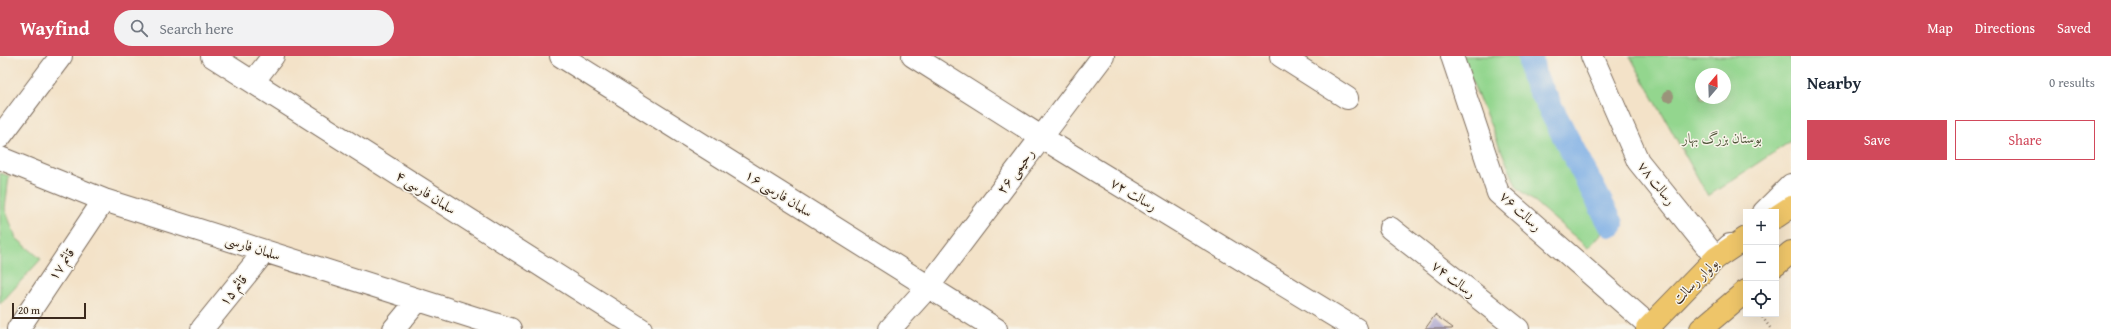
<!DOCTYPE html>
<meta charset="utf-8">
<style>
body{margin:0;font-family:"Gentium Book Plus",Amiri,serif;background:#f2f2f3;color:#1f2937}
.controls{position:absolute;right:12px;bottom:12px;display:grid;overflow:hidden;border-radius:0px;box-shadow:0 4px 16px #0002}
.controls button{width:36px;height:36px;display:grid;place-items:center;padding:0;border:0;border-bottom:1px solid #e0e1e3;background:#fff;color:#1f2937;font:20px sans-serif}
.compass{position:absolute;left:1695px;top:12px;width:36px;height:36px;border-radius:50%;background:#fff;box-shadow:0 4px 16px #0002;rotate:19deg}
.scale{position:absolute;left:12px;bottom:10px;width:74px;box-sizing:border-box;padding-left:4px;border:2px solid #3b2a1e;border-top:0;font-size:11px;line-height:14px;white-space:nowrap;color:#3b2a1e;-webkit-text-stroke:3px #f7f3e8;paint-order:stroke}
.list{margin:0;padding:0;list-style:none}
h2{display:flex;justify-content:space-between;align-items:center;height:52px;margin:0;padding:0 16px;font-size:17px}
h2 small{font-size:13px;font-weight:400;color:#747a83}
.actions{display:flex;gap:8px;padding:12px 16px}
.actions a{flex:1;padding:9px 0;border:1px solid #d1495b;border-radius:0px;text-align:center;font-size:14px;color:#d1495b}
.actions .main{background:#d1495b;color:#fff}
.icon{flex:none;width:22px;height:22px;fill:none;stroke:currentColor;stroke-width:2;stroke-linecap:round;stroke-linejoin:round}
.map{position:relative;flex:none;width:1791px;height:273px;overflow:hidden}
header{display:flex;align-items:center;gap:24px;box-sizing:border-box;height:56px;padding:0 20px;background:#d1495b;color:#fff}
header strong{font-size:19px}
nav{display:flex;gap:22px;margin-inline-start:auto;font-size:14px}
.search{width:280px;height:36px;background:#f2f2f3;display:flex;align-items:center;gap:10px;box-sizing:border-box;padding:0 14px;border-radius:22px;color:#747a83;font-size:15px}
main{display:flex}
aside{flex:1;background:#fff}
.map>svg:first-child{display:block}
</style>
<header>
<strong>Wayfind</strong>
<div class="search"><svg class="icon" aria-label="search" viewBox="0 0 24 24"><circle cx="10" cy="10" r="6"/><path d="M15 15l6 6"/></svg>Search here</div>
<nav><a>Map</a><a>Directions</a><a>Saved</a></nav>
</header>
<main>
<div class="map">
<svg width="1791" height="273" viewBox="0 0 1791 273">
<rect width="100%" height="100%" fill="#f7f3e8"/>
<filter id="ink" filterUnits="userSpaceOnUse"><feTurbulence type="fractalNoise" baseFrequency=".025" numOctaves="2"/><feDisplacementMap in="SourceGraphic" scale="8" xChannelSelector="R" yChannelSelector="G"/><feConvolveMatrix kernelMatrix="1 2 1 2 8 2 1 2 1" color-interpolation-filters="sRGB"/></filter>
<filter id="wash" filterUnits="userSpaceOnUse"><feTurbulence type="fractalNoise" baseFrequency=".012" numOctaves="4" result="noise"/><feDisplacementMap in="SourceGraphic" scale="16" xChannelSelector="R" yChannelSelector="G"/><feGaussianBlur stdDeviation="0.9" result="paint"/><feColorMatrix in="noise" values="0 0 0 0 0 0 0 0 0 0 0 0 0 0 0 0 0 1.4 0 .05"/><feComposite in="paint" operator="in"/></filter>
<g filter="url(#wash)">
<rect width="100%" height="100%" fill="#f3e2c8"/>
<!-- green -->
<path fill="#93d68e" stroke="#678056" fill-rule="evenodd" d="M1461,0H1519L1523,25L1602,177L1588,192L1517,131Z
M1630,0H1791V85L1708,140ZM1701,18H1725V42H1701Z
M0,117L9,120L5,153L16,182L41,203L0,248Z"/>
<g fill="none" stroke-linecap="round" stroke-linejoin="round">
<!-- canal -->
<path stroke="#78ace5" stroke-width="26" d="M1530,0L1533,19L1611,168"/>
</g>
<g id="blocks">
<!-- building -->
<path fill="#a8a2ce" d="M1435,259L1453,272L1452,273H1425Z"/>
</g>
</g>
<g filter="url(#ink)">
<use href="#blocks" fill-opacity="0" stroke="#7b6a5a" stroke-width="1"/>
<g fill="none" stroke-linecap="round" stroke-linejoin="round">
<!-- minor casing -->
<g stroke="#7b6a5a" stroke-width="24">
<path id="minor" d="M212,0L641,273
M561,0L996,273
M913,0L1041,81L1356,273
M1281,0L1347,42
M1452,0L1498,137L1650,270
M1592,0L1638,105L1716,202L1730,189
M253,26L273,0
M0,81L61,0
M0,102L104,144L510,273
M1764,156L1791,129
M1390,172L1518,273
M18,273L104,144
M202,273L265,195
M394,273L418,244
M890,273L928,231L1103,0"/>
</g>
<!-- major casing -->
<g stroke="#7b6a5a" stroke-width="24">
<path id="major" d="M1776,161L1791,151
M1776,209L1791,196
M1647,273L1716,202L1746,182
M1701,273L1746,235"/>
</g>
<!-- path -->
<path stroke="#7b6a5a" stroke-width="2.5" stroke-dasharray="1 3" stroke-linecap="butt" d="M1760,258L1771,273"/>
<!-- minor -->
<use href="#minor" stroke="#fff" stroke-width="22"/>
<!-- major -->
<use href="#major" stroke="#eec569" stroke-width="22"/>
</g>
<!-- trees -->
<circle fill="#9a947a" cx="1668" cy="40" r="6"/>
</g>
<g text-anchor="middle" stroke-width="3" stroke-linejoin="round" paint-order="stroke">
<!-- park labels -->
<g font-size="14" fill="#51553a" stroke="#f7f3e8">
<text x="1722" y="87">بوستان بزرگ بهار</text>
</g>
<!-- street labels -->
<g font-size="14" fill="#3b2a1e" stroke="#f7f3e8">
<text transform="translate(1015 115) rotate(-53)" y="5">رحیمی ۲۶</text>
<text transform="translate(1657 127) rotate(52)" y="5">رسالت ۷۸</text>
<text transform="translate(426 136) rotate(33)" y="5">سلمان فارسی ۴</text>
<text transform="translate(779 137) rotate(32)" y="5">سلمان فارسی ۱۶</text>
<text transform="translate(1134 138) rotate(31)" y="5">رسالت ۷۲</text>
<text transform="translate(1521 155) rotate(43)" y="5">رسالت ۷۶</text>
<text transform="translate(253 191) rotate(18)" y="5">سلمان فارسی</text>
<text transform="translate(61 208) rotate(-56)" y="5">قائم ۱۷</text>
<text transform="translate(1454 223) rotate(38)" y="5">رسالت ۷۴</text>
<text transform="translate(1695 225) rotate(-45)" y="5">بولوار رسالت</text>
<text transform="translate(233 234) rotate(-51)" y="5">قائم ۱۵</text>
</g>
</g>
</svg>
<div class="controls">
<button>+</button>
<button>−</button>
<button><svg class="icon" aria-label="locate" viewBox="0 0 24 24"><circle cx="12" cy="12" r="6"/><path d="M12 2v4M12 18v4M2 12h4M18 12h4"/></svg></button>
</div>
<svg class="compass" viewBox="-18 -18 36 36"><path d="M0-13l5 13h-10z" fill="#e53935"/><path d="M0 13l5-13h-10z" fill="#747a83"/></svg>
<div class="scale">20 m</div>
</div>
<aside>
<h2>Nearby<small>0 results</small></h2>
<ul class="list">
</ul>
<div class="actions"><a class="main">Save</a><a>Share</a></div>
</aside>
</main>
